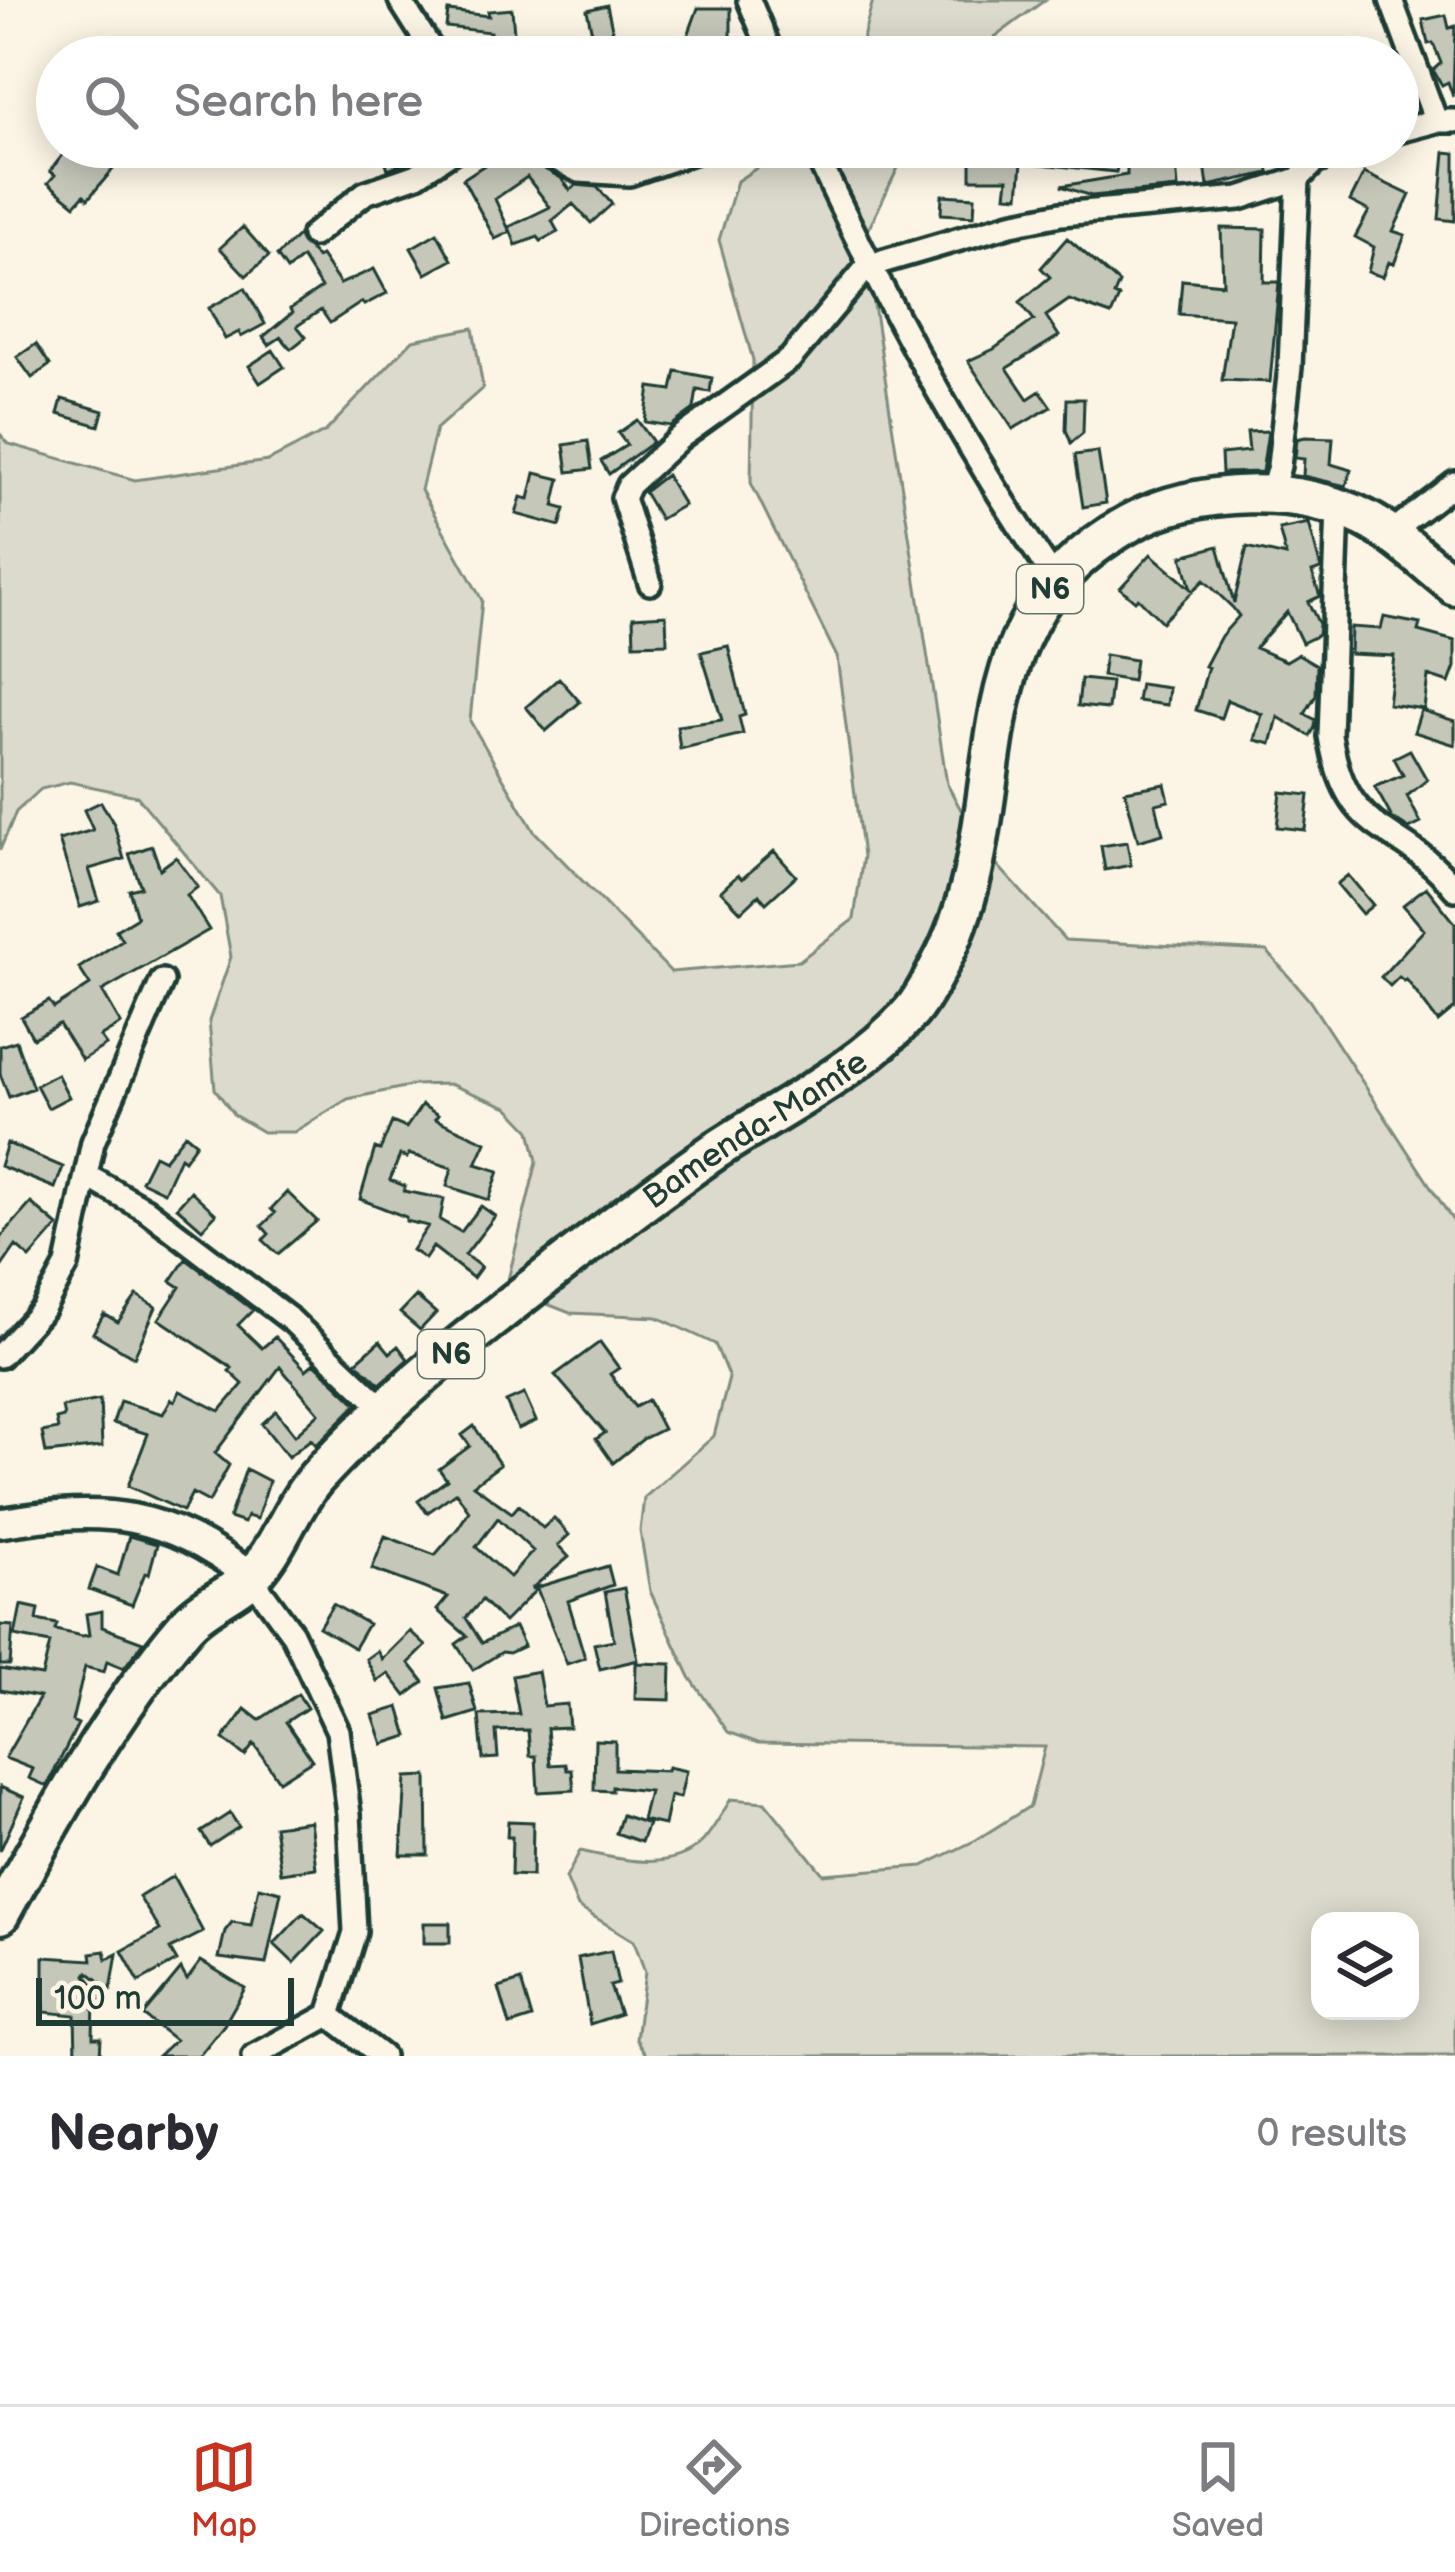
<!DOCTYPE html>
<style>
body{margin:0;font-family:"Balsamiq Sans",sans-serif;background:#f7f7f7;color:#2b2b33}
.controls{position:absolute;right:36px;bottom:36px;display:grid;overflow:hidden;border-radius:24px;box-shadow:0 6px 30px #0003}
.controls button{width:108px;height:108px;display:grid;place-items:center;padding:0;border:0;border-bottom:3px solid #e1e1e2;background:#fff;color:#2b2b33;font:60px sans-serif}
.scale{position:absolute;left:36px;bottom:30px;width:258px;box-sizing:border-box;padding-left:12px;border:6px solid #1f3d34;border-top:0;font-size:33px;line-height:42px;white-space:nowrap;color:#1f3d34;-webkit-text-stroke:9px #fcf5e5;paint-order:stroke}
.list{margin:0;padding:0;list-style:none}
h2{display:flex;justify-content:space-between;align-items:center;height:156px;margin:0;padding:0 48px;font-size:51px}
h2 small{font-size:39px;font-weight:400;color:#7c7c81}
.icon{flex:none;width:66px;height:66px;fill:none;stroke:currentColor;stroke-width:2;stroke-linecap:round;stroke-linejoin:round}
.map{position:relative;flex:none;width:1455px;height:2056px;overflow:hidden}
.search{position:absolute;background:#fff;box-shadow:0 6px 30px #0003;left:36px;right:36px;top:36px;height:132px;display:flex;align-items:center;gap:30px;box-sizing:border-box;padding:0 42px;border-radius:66px;color:#7c7c81;font-size:45px}
.sheet{height:348px;background:#fff}
nav{display:flex;justify-content:space-around;align-items:center;box-sizing:border-box;height:168px;border-top:3px solid #e1e1e2;background:#fff;font-size:33px;color:#7c7c81}
nav a{display:grid;justify-items:center;gap:6px}
nav .on{color:#c8321e}
.map>svg:first-child{display:block}
</style>
<div class="map">
<svg width="1455" height="2056" viewBox="0 0 1455 2056">
<rect width="100%" height="100%" fill="#fcf5e5"/>
<filter id="ink" filterUnits="userSpaceOnUse"><feTurbulence type="fractalNoise" baseFrequency=".00833" numOctaves="2"/><feDisplacementMap in="SourceGraphic" scale="24" xChannelSelector="R" yChannelSelector="G"/><feConvolveMatrix kernelMatrix="1 2 1 2 8 2 1 2 1" color-interpolation-filters="sRGB"/></filter>
<g filter="url(#ink)">
<!-- green -->
<path fill="#dcdacc" stroke="#7e8c80" stroke-width="3" fill-rule="evenodd" d="M873,0H1045L968,57H858Z
M788,147H908L860,247L868,266L947,784L981,847L1065,940L1267,951L1309,1000L1455,1224V2056H647L636,2039L645,1972L634,1941L578,1907L566,1878L580,1851C618,1859 671,1874 703,1841C714,1829 722,1813 731,1799L765,1802L823,1874L923,1866L976,1840L1030,1806L1045,1747L758,1743L728,1732L690,1677L650,1591L640,1531L644,1498L714,1436L729,1378L715,1344L657,1317L570,1313L506,1288L537,1161L530,1130L508,1107L449,1084L414,1085L348,1099L294,1132H263L234,1115L215,1089L209,1021L231,957L220,896L137,796L70,782L41,789L16,812L0,850V434L9,444L135,480L268,461L326,431L413,340L473,328L483,388L436,429L421,490L482,600L470,721L534,831L671,972L799,961L854,919L863,856L837,657L751,483L753,360L719,240L737,181ZM1320,1921H1410V2011H1320Z"/>
<!-- building -->
<path fill="#c5c7b9" stroke="#1f3d34" stroke-width="3" fill-rule="evenodd" d="M607,5L617,52L597,56L587,10Z
M698,8H731V41H686Z
M512,9L515,45L491,47L490,32L446,27L448,11L489,16L488,11Z
M1446,15L1449,28L1455,26L1453,97L1448,82L1442,85L1433,70L1441,63L1433,43L1428,44L1423,20Z
M69,147H118L126,154L88,199L84,195L75,205L48,183L55,175L50,171Z
M381,147H411L415,159L388,169Z
M1014,147H1073L1119,159L1116,172L1022,162L1019,196L1006,195L1008,179H971V158H1013Z
M1185,147H1267L1269,173L1208,186L1205,165L1187,167Z
M1445,152L1455,153V221L1439,219Z
M503,153L512,165L522,157L561,178L570,190L576,185L597,187L612,204L591,223L573,204L552,221L558,232L541,241L538,237L516,245L509,227L550,207L527,177L495,199L510,232L495,239L463,179Z
M1176,163L1178,188L1091,196L1061,186L1127,175V167Z
M1364,173L1410,195L1393,231L1405,235L1394,264L1389,262L1383,277L1368,272L1374,247L1355,237L1369,211L1350,201Z
M942,195L975,197L974,216L941,214Z
M243,227L269,256L246,276L220,248Z
M1221,228L1265,229L1264,282H1279L1270,382L1222,380L1231,318L1179,314L1182,280L1223,284Z
M437,233L452,260L426,274L411,248Z
M298,236L317,258L321,256L340,284L374,269L387,293L364,305L362,302L330,323L321,310L297,326L306,337L291,349L281,337L269,345L263,337L292,313L290,309L321,288L302,258L287,270L277,256Z
M1067,238L1119,283L1114,295L1119,297L1111,315L1069,300L1046,316L1059,336L1007,368L1028,399L1040,391L1051,407L1013,429L968,361L994,349L1034,320L1020,302L1050,277L1041,268Z
M245,288L265,324L241,337L239,332L225,339L209,308Z
M36,344L50,365L32,378L17,357Z
M273,350L284,367L260,383L249,366Z
M676,371L712,378L710,392L697,390L694,409L671,426L645,422L650,387L672,390Z
M62,399L103,411L99,426L58,414Z
M1067,399H1084L1083,433L1071,443L1066,430Z
M637,420L653,442L609,474L601,461L627,445L618,433Z
M1268,431L1262,472L1222,473L1221,454L1249,451L1247,432Z
M1305,437L1333,438L1331,464L1351,470L1346,486L1303,476L1304,459L1295,458L1297,439Z
M588,441L592,469L568,472L564,445Z
M1098,452L1106,503L1083,507L1075,455Z
M535,473L560,479L554,506L565,509L560,526L516,514L521,497L529,499Z
M666,475L684,505L660,519L644,492Z
M1309,523L1321,569L1312,572L1320,596L1308,602L1319,624L1318,635L1302,643L1287,612L1255,648L1286,661L1298,654L1317,665L1316,695L1305,714L1316,720L1315,727L1310,736L1278,717L1271,744L1255,740L1262,714L1227,700L1221,718L1196,710L1208,667L1205,666L1221,636L1239,616L1233,608L1204,580L1162,622L1138,598L1135,601L1120,588L1151,554L1191,589L1182,556L1218,546L1234,603L1247,547L1286,556L1279,529Z
M666,615L667,643L634,644L633,617Z
M1384,617L1420,624L1418,631L1455,641V667L1449,683L1428,676L1424,709L1388,704L1394,656L1350,654L1351,627L1381,629Z
M728,646L745,715L739,717L743,734L680,749L677,726L722,720L701,652Z
M1105,655L1135,660L1132,681L1102,676Z
M559,678L580,702L546,731L526,707Z
M1081,679L1111,682L1108,709L1078,706Z
M1140,684L1169,688L1167,705L1137,701Z
M1421,710L1455,721V745L1414,732Z
M1410,750L1427,780L1407,796L1421,823L1409,829L1392,818L1375,787L1403,775L1394,758Z
M1165,784L1169,801L1156,804L1163,834L1138,841L1125,791Z
M1281,792L1309,795L1305,830L1277,827Z
M101,802L114,824L124,859L89,869L99,901L80,907L59,840L93,830L84,810Z
M1127,842L1131,865L1105,870L1101,846Z
M152,846L160,869L176,857L198,887L187,895L209,930L102,991L121,1024L100,1037L106,1045L82,1060L59,1024L33,1038L21,1017L49,1001L54,1008L90,985L79,968L122,940L116,930L137,917L129,890L141,887L129,854Z
M774,851L796,876L766,903L759,895L741,912L721,891L738,875L742,879Z
M1348,875L1373,905L1362,914L1337,884Z
M1426,887L1455,923V1008L1438,1022L1406,979L1404,981L1399,977L1390,986L1381,977L1424,930L1403,905Z
M16,1041L33,1088L9,1097L0,1074V1046Z
M57,1074L69,1097L48,1108L36,1085Z
M422,1105L438,1115L435,1119L486,1142L476,1164L499,1171L489,1200L447,1186L452,1168L409,1154L407,1158L400,1155L390,1180L405,1186L404,1191L444,1199L440,1220L461,1232L481,1206L495,1216L465,1255L481,1267L473,1278L433,1247L425,1259L412,1250L428,1226L406,1221V1217L360,1199L375,1148L380,1150L392,1122L406,1128Z
M185,1134L196,1143L184,1160L180,1157L164,1192L141,1181L154,1155L164,1160Z
M7,1143L63,1167L55,1188L0,1166Z
M191,1191L216,1214L202,1229L177,1207Z
M287,1192L317,1221L278,1254L263,1240L269,1234L262,1226L275,1213L271,1209Z
M31,1203L58,1226L30,1258L16,1246L0,1269V1238Z
M186,1259L253,1310L238,1325L262,1348L275,1337L306,1370L314,1363L357,1404L316,1445L311,1439L288,1457L262,1424L276,1411L295,1435L319,1413L280,1367L215,1453L229,1465L209,1502L192,1493L183,1511L128,1486L148,1434L113,1423L120,1401L163,1414L171,1399L175,1401L180,1391L220,1411L243,1384L229,1371L232,1368L159,1319L180,1287L171,1281Z
M137,1295L156,1307L134,1357L93,1333L104,1314L118,1322Z
M416,1296L436,1313L420,1330L400,1313Z
M380,1341L390,1353L398,1346L408,1359L380,1384L356,1362Z
M600,1342L619,1368L610,1374L635,1407L648,1400L663,1429L643,1439L613,1463L596,1439L605,1433L555,1375Z
M524,1394L536,1421L518,1429L506,1402Z
M100,1400L102,1447L46,1453L42,1432L58,1429L56,1419L64,1417L62,1407Z
M474,1426L500,1465L473,1485L512,1513L519,1505L543,1528L554,1518L569,1535L558,1545L569,1557L531,1589L608,1566L613,1585L568,1601L585,1658L567,1664L537,1589L504,1622L482,1600L466,1618L482,1643L515,1627L524,1646L509,1653L502,1652L473,1670L456,1644L467,1636L437,1610L448,1597L372,1569L385,1536L435,1555L458,1528L469,1511L456,1492L427,1513L418,1501L447,1480L439,1469L470,1446L462,1435ZM498,1518L533,1551L510,1577L476,1547Z
M246,1469L269,1481L257,1519L247,1516L244,1523L229,1518Z
M129,1536L157,1544L149,1574L145,1573L132,1605L89,1589L97,1567L118,1575Z
M624,1588L638,1660L600,1669L594,1644L614,1640L605,1592Z
M333,1604L368,1624L354,1648L319,1627Z
M21,1605L39,1609L37,1620L57,1624L55,1630L82,1636L89,1635L86,1614L102,1611V1627L143,1642L124,1668L107,1661L104,1672L85,1667L72,1721L78,1724L47,1786L29,1778L33,1769L5,1758L40,1697L0,1690V1669L42,1676L50,1643L15,1636Z
M0,1625L13,1626L10,1665H0Z
M410,1631L426,1646L409,1663L424,1682L406,1696L388,1673L377,1681L366,1659L377,1651L382,1659Z
M636,1663L671,1664L670,1700L635,1699Z
M538,1671L544,1706L567,1704L569,1727L547,1728L550,1765L566,1764L567,1770H572L574,1790L538,1792L536,1756H530L528,1730L496,1731L498,1758L483,1759L479,1715L519,1714L512,1676Z
M469,1683L477,1712L447,1721L438,1688Z
M298,1694L307,1708L286,1722L312,1760L279,1781L254,1744L245,1756L223,1739L245,1709L259,1720Z
M399,1707L408,1736L383,1744L373,1715Z
M595,1740L615,1741V1769L667,1771L668,1767L686,1771L680,1798L670,1796L664,1825L642,1820L649,1791L612,1787V1791L594,1790Z
M427,1776L428,1855H401L406,1777Z
M0,1787L24,1797L0,1851Z
M230,1813L239,1827L210,1846L201,1832Z
M622,1815L648,1824L641,1842L616,1833Z
M310,1821L316,1868L281,1873L274,1826Z
M508,1821L533,1822L532,1876L511,1875L512,1837H507Z
M173,1876L203,1932L170,1949L177,1961L139,1982L122,1951L160,1930L139,1897Z
M259,1887L281,1892L266,1964L219,1958L225,1931L232,1922L251,1925Z
M303,1913L324,1931L294,1963L274,1944Z
M424,1923H450V1943H424Z
M105,1951L107,1959L117,1954L111,1990L88,1972L86,1975L106,2001L94,1999L93,2038H101L100,2056H76L75,2015L44,2012V1957L92,1960L91,1953Z
M611,1951L618,1984L610,1986L620,2014L590,2024L578,1958Z
M201,1961L245,1988L224,2025L199,2056H158L175,2040L143,2015L181,1969L187,1980Z
M521,1981L532,2018L510,2025L499,1988Z"/>
<g fill="none" stroke-linecap="round" stroke-linejoin="round">
<!-- street casing -->
<g stroke="#1f3d34" stroke-width="30">
<path id="street" d="M400,0L436,57
M749,0L773,57
M1391,0L1436,121
M1398,131L1436,121H1455
M533,147L579,171L629,174L707,147
M813,147C883,298 962,444 1056,581
M313,235L365,193L417,175L459,147
M1271,495L1279,466L1290,367L1298,179L1315,162L1353,147
M1338,507L1330,736C1347,842 1400,820 1455,889
M1389,534L1455,483
M650,583L623,498L629,485L681,437L790,359L868,266L1011,224L1061,214L1240,198L1298,179
M87,1176L145,1209L292,1321L384,1409
M0,1356L43,1309L67,1265L93,1142L162,981
M251,1577L292,1633L338,1731L349,1814L355,1932L329,2015L382,2056
M254,2056L329,2015"/>
</g>
<!-- secondary casing -->
<g stroke="#1f3d34" stroke-width="36">
<path id="secondary" d="M0,1523C107,1506 162,1510 251,1577"/>
</g>
<!-- highway casing -->
<g stroke="#1f3d34" stroke-width="45">
<g id="highway">
<path id="s1" d="M0,1915C55,1815 112,1711 186,1625C203,1605 230,1596 249,1579C278,1552 290,1507 317,1477C389,1398 476,1331 560,1266C610,1228 661,1188 712,1153C779,1108 857,1073 911,1012C923,998 931,981 940,964C1023,808 945,625 1130,523C1195,487 1301,484 1366,519C1398,536 1427,564 1455,586"/>
</g>
</g>
<!-- street -->
<use href="#street" stroke="#fcf5e5" stroke-width="21"/>
<!-- secondary -->
<use href="#secondary" stroke="#fcf5e5" stroke-width="27"/>
<!-- highway -->
<use href="#highway" stroke="#fcf5e5" stroke-width="36"/>
</g>
</g>
<g text-anchor="middle" stroke-width="9" stroke-linejoin="round" paint-order="stroke">
<!-- shield labels -->
<g fill="#fcf5e5" stroke="#617469" stroke-width="3">
<rect x="1017" y="565" width="66" height="48" rx="9"/>
<rect x="418" y="1330" width="66" height="48" rx="9"/>
</g>
<g font-size="30" font-weight="bold" fill="#1f3d34">
<text x="1050" y="599">N6</text>
<text x="451" y="1364">N6</text>
</g>
<!-- street labels -->
<g font-size="33" fill="#1f3d34" stroke="#fcf5e5">
<text dy="12" stroke="none"><textPath href="#s1" startOffset="1107">Bamenda-Mamfe</textPath></text>
</g>
</g>
</svg>
<div class="controls">
<button><svg class="icon" aria-label="layers" viewBox="0 0 24 24"><path d="M12 4l9 5-9 5-9-5zM3 14l9 5 9-5"/></svg></button>
</div>
<div class="scale">100 m</div>
<div class="search"><svg class="icon" aria-label="search" viewBox="0 0 24 24"><circle cx="10" cy="10" r="6"/><path d="M15 15l6 6"/></svg>Search here</div>
</div>
<section class="sheet">
<h2>Nearby<small>0 results</small></h2>
<ul class="list">
</ul>
</section>
<nav>
<a class="on"><svg class="icon" aria-label="map" viewBox="0 0 24 24"><path d="M3 6l6-2 6 2 6-2v14l-6 2-6-2-6 2zM9 4v14M15 6v14"/></svg>Map</a>
<a><svg class="icon" aria-label="directions" viewBox="0 0 24 24"><path d="M12 3l9 9-9 9-9-9zM9 14v-3h6M13 9l2 2-2 2"/></svg>Directions</a>
<a><svg class="icon" aria-label="saved" viewBox="0 0 24 24"><path d="M7 4h10v16l-5-4-5 4z"/></svg>Saved</a>
</nav>
